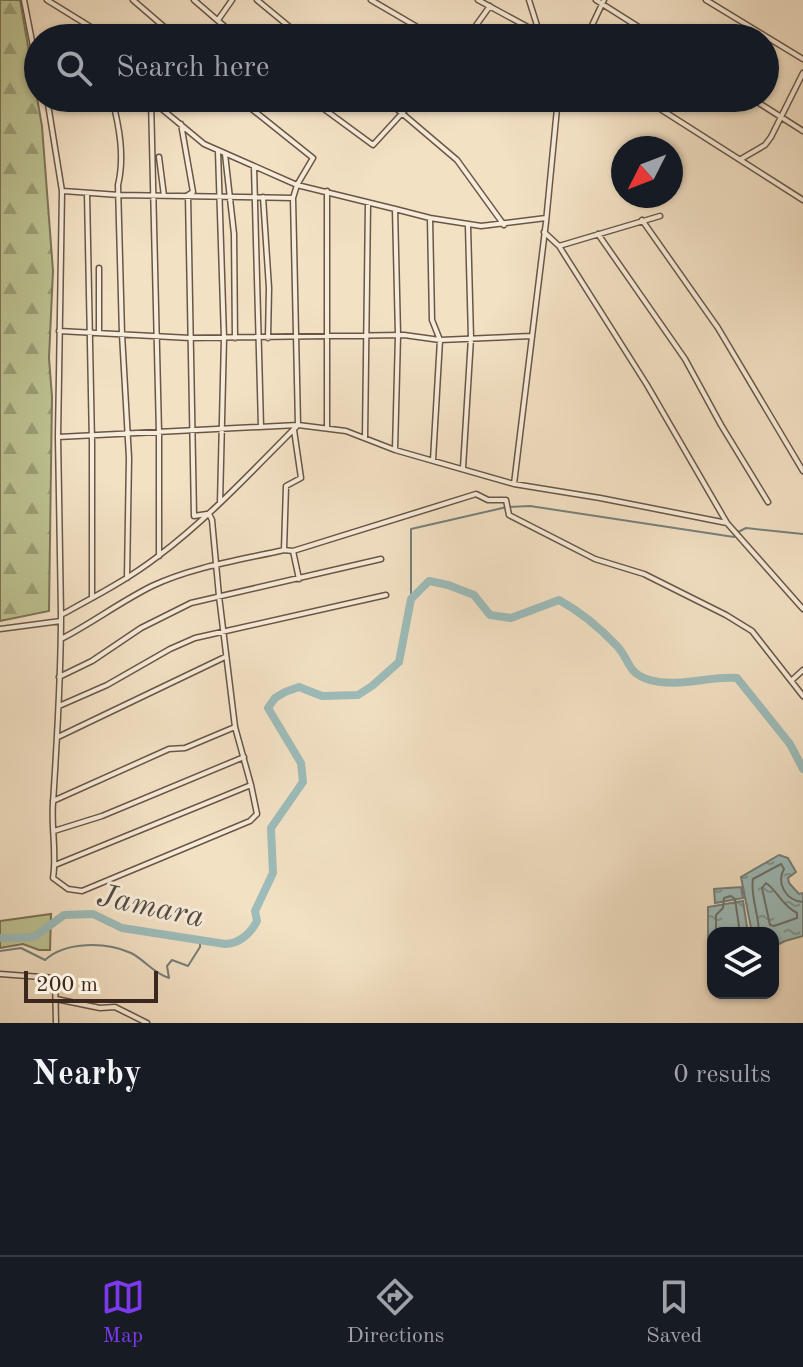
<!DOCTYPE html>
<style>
body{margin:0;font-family:"Old Standard TT",serif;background:#20242c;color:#f1f3f6}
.controls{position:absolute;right:24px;bottom:24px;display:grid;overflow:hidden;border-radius:16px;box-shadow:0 2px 6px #0004}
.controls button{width:72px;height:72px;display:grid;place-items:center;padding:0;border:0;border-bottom:2px solid #363941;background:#171b24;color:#f1f3f6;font:40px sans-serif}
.compass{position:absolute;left:611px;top:136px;width:72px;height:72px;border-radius:50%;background:#171b24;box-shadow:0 2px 6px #0004;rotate:228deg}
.scale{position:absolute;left:24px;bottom:20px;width:134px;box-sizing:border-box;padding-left:8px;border:4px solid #3c271f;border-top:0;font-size:22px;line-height:28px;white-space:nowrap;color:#3c271f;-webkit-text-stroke:6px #f7ecd9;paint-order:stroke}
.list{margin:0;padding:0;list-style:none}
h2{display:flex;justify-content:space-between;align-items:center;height:104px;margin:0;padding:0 32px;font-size:34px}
h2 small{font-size:26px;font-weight:400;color:#9ea1a6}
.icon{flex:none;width:44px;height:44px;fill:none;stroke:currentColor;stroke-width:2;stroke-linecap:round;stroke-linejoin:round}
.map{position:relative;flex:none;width:803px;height:1023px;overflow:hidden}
.search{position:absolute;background:#171b24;box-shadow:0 2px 6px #0004;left:24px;right:24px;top:24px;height:88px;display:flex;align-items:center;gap:20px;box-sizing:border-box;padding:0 28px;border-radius:44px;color:#9ea1a6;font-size:30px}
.sheet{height:232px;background:#171b24}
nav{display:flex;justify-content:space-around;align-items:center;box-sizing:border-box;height:112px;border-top:2px solid #363941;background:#171b24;font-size:22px;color:#9ea1a6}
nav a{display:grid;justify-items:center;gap:4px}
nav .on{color:#7c3aed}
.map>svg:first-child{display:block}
</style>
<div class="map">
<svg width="803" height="1023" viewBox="0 0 803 1023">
<defs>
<pattern id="forest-firs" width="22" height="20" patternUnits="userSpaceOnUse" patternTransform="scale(2)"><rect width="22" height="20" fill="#bdc292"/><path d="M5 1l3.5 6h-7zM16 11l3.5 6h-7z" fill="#9b9e77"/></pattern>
<pattern id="water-ripples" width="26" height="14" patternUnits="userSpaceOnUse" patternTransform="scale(2)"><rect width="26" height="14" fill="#9dbcba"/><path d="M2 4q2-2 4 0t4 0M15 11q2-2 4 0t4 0" fill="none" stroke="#819997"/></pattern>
</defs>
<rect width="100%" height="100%" fill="#f3e1c4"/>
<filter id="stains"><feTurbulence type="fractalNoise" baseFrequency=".0025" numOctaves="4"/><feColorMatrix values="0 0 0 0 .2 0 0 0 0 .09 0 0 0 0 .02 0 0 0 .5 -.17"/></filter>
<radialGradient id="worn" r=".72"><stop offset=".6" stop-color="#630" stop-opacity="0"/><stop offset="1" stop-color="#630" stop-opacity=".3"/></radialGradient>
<!-- grass -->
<path fill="#bdc292" stroke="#7c7458" stroke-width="2" d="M51,914L50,950H39L23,944L0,948V921Z"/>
<!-- forest -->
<path fill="url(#forest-firs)" stroke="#7c7458" stroke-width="2" d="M0,0H20L42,126L53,271L49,358L52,397L49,611L0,621Z"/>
<!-- water -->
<path fill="url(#water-ripples)" stroke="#76807c" stroke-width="2" d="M779,855L788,858L796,872L788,878L789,883L799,894L803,893V936L785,941L773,947V933H752L741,877Z
M741,887L743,898L715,903L714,889Z
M743,901L748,933H713V959H708V907Z"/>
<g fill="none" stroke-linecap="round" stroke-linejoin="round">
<!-- shore -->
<path stroke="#6c726c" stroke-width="2" d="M766,883C777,890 782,906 797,913V918L774,926L770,925L762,888Z
M716,933V915L723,908L724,898L731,896L735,899L740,933
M759,933C759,915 750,895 753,879L781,864L784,869C776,883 786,901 803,902"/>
<!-- stream -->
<path stroke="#76807c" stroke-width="2" d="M411,599V529L507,507L530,506L734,537L736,533L746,528L803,534
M0,951L21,948L45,960C66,941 106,942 131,953C145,960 153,973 169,978L167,966L172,960L188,966L200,947V941"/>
<!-- river -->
<path stroke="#9dbcba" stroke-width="8" d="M0,938L34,937L64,915L93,914L122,928L225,944C239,944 251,933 257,921L255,911L273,873L271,828L303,782L301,763L268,708L275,698L285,692L299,687L322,696L358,695L372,686L399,662L411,599L429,581L448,585L474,595L490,615L511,618L559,600C581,612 600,628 617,646C631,661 626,673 650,680C679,688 708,676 737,678L790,744L803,769"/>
<!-- street casing -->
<g stroke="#6a5648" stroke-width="7">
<path id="street" d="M24,0L38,72
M47,0L102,34L103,38
M133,0L177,38
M194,0L238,38
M257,0L303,38
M371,0L436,38
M478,0L548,38
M529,0L541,38
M596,0L656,38
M706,0L803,59
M218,20L232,0
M467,38L490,6
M586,38L604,0
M47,98L62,191L58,437L298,425L293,198L297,185L395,209L398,335L395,450
M112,98C119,126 125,156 118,185L122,334L129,458L127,578
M309,98L373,145L416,98
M384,98L457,160L504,225
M643,98L803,200
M751,98L803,131
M151,100L159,433V556
M151,100L204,144L297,185L313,158L238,98
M181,124L193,192L188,195L194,516L207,514
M218,151L224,338L220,503
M225,154L234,234L235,338
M159,157L164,196
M741,159L765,145L771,137L803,73
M254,167L261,427
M63,191L119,195L293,198
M327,191V427
M87,193L92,443V598
M263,197L269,288L268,338
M395,209L430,218L432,320L440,340L433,460
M430,218L481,226L546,218
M642,220L718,328L803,471
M544,232L559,246L647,385L727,523L803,609
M598,234L685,359L721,425L768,502
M559,246L660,216
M99,268V333
M59,331L190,338L404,335L440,340L531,336
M58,437L61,614
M365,438L368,203
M463,468L471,338L468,226
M514,484L546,222L558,98
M284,550L286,486L301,478L294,430
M293,551L299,579
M0,629L61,621
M61,639C92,623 120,602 152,586C192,567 240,560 284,550L293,551L476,494L488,500H506L509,515L595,559L644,574L726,615L752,631L803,696
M59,677L92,661L141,628L191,603L381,559
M791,681L803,670
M59,706L107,685L170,649L195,638L386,595
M58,737L225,657
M251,785L257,814L250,821L82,891L68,889L53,878C57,853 51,828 53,803C57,741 61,678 61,615C94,597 127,580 157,557C209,518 252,471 298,425L346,431L395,450L514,484L600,498L727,523
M53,801L169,749L185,748L235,727
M54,831L102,816L244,757
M55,865L251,785L235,727L219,596L212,520L209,514
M0,974L55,978L56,1023
M56,999L100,1008L115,1007L147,1023"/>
</g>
<!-- street -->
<use href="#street" stroke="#f7ecd9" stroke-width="4"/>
</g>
<g text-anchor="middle" stroke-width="6" stroke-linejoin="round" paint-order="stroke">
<!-- water labels -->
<g font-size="32" font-style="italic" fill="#544c46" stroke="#f7ecd9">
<text transform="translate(151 905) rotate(12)" y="11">Jamara</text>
</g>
</g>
<rect width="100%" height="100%" filter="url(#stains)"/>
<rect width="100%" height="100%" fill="url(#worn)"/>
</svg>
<div class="controls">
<button><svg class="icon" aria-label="layers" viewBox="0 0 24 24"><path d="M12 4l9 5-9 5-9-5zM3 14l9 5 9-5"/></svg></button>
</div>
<svg class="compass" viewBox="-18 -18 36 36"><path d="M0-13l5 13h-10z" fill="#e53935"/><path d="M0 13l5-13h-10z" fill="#9ea1a6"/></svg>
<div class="scale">200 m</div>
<div class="search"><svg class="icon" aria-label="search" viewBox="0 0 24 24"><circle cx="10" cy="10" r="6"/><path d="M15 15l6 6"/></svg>Search here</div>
</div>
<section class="sheet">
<h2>Nearby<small>0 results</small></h2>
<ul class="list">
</ul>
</section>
<nav>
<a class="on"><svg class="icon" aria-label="map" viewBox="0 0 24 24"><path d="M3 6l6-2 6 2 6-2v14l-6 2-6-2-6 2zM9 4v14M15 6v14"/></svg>Map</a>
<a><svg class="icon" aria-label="directions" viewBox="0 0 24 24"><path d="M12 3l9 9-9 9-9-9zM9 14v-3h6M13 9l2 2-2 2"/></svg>Directions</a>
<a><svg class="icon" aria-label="saved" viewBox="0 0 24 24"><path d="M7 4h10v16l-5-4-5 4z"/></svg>Saved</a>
</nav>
